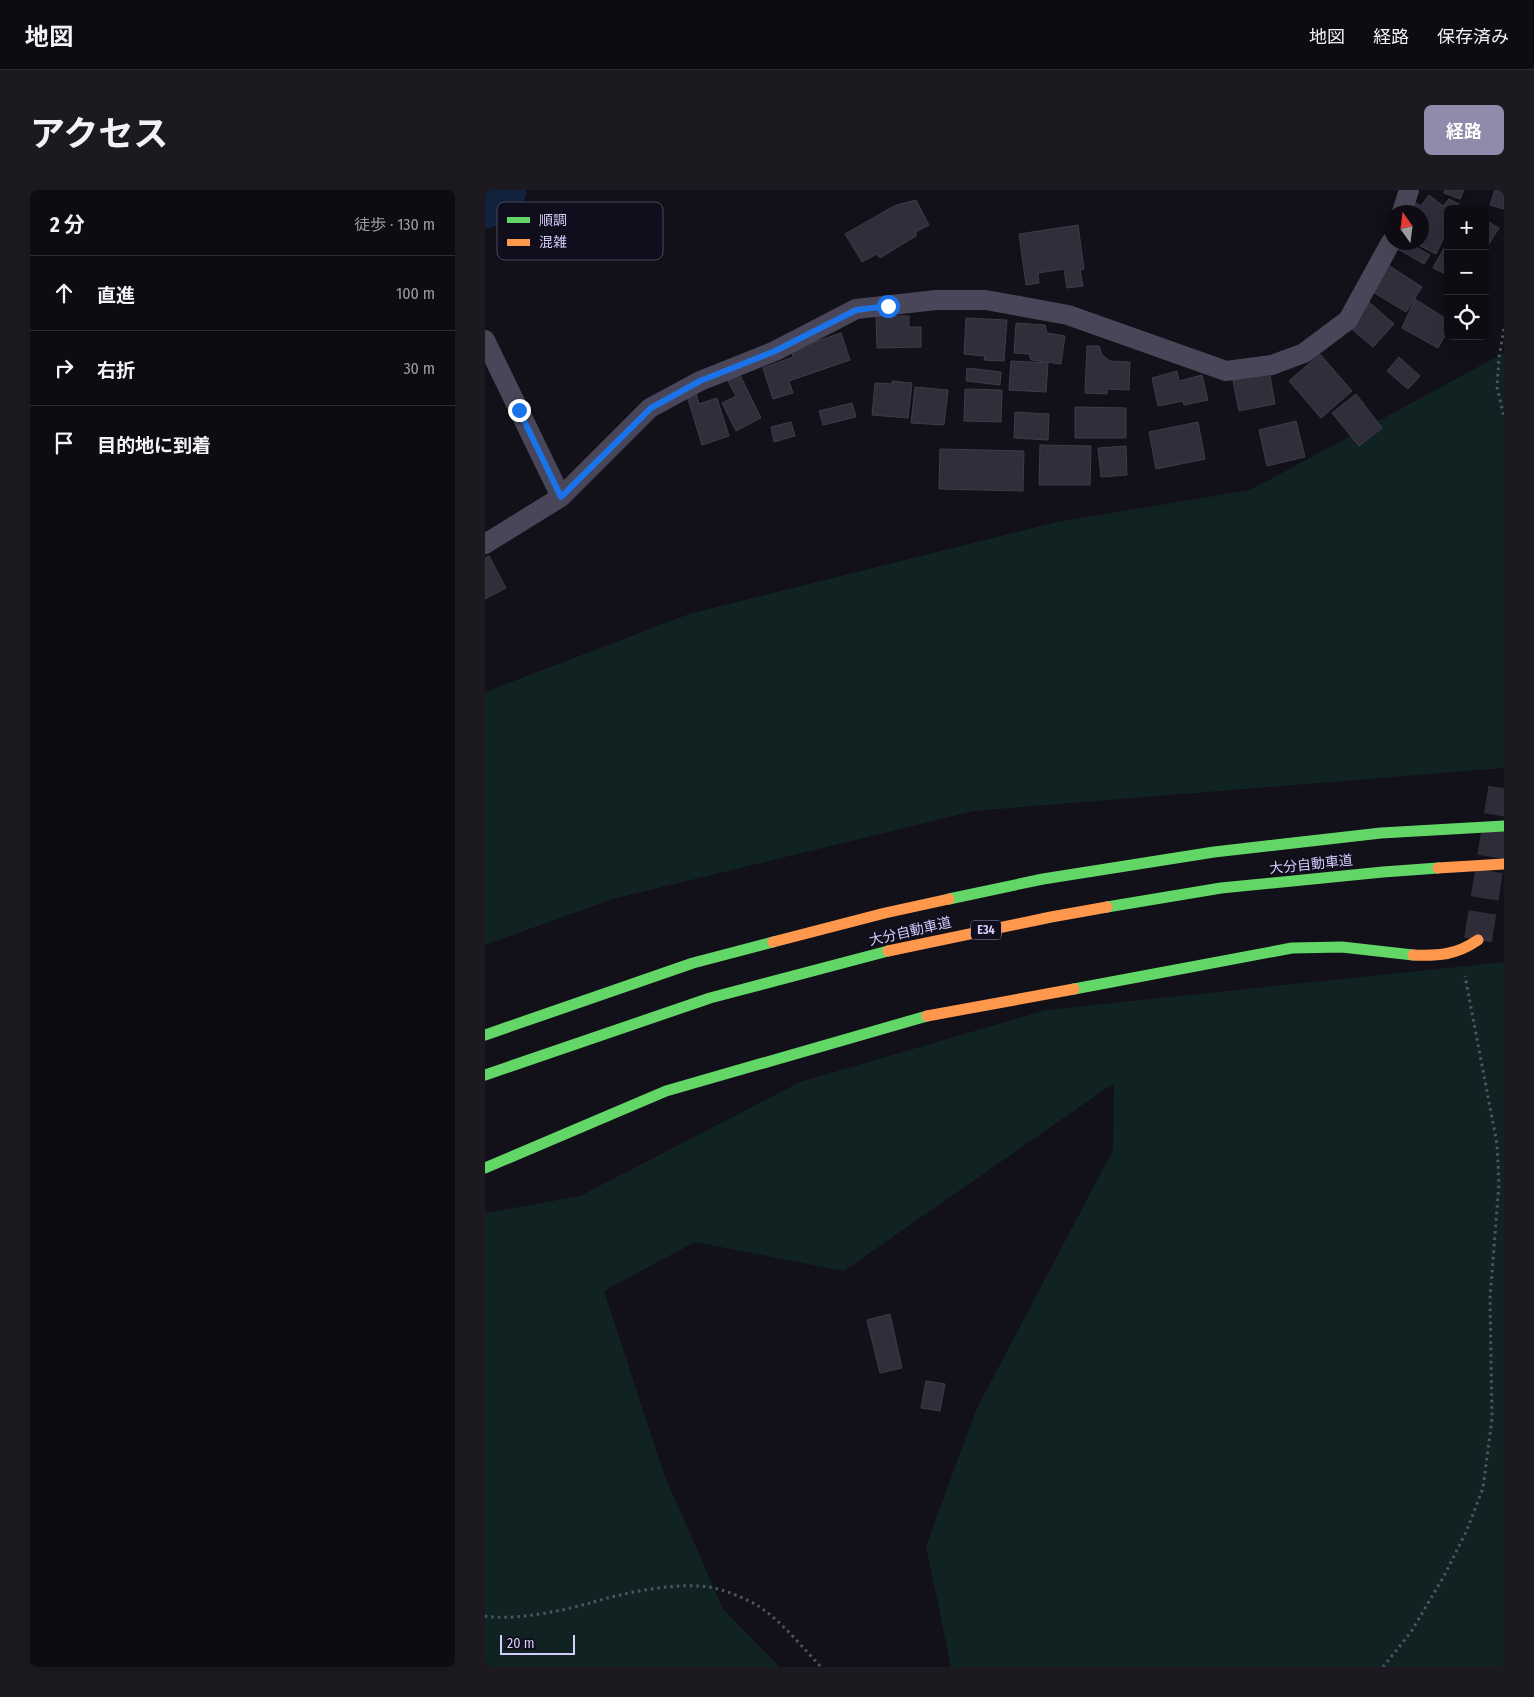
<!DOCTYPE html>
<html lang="ja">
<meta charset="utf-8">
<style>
body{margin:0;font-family:"Fira Sans Condensed","Noto Sans JP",sans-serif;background:#1c1a20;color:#f1f3f6}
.controls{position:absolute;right:15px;top:15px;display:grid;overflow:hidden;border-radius:8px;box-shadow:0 5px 20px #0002}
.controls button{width:45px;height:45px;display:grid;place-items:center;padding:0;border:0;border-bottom:1px solid #2e2c32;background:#0e0c12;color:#f1f3f6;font:25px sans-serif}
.compass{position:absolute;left:899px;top:15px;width:45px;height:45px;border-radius:50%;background:#0e0c12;box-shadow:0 5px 20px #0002;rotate:346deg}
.scale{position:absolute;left:15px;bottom:12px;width:75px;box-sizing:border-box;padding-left:5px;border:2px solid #d4cdfa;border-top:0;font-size:14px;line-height:18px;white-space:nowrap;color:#d4cdfa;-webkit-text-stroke:4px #100d1c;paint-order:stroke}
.stop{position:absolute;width:15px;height:15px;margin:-11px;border:4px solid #1a73e8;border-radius:50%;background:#fff}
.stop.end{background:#1a73e8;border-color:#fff;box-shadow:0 1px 5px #0008}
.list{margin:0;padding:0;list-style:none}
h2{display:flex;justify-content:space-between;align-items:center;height:65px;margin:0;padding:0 20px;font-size:21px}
h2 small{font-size:16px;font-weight:400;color:#9b9b9f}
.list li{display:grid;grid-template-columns:32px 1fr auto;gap:15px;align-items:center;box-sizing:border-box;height:75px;padding:0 20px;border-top:1px solid #2e2c32}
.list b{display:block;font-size:19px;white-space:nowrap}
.list em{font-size:16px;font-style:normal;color:#9b9b9f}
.icon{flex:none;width:28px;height:28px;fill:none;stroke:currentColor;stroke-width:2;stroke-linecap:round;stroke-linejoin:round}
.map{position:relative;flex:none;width:1019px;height:1477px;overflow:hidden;border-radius:8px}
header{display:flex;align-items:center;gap:30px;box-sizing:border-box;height:70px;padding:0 25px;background:#0e0c12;border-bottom:1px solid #2e2c32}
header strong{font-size:24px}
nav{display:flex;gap:28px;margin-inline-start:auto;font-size:18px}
.intro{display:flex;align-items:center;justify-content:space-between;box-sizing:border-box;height:120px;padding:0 30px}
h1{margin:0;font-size:35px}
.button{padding:12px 22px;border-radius:8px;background:#908bab;color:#fff;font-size:18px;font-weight:700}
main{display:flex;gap:30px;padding:0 30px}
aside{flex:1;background:#0e0c12;border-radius:8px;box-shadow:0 5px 20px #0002}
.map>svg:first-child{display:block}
</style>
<header>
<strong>地図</strong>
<nav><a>地図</a><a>経路</a><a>保存済み</a></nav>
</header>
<div class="intro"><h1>アクセス</h1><a class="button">経路</a></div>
<main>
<aside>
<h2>2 分<small>徒歩 · 130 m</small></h2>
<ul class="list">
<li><svg class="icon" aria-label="ahead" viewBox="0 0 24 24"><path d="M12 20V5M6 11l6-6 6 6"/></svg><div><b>直進</b></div><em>100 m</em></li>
<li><svg class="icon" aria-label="right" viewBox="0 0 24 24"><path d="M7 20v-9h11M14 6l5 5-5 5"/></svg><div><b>右折</b></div><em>30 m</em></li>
<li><svg class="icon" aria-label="arrive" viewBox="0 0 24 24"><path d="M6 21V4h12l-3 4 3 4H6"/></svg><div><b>目的地に到着</b></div></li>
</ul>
</aside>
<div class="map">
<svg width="1019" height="1477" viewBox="0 0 1019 1477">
<rect width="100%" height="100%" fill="#121018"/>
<!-- green -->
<path fill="#112223" d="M1019,163V578L489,621L128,709L0,755V502L204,424L572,332L765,300Z
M1019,772V1477H466L441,1356L491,1220L628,960L629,893L359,1081L210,1052L119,1101L179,1284L238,1419L295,1477H0V1023L95,1006L315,892L561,820Z"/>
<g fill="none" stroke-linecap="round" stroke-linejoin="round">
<!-- river -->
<path stroke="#12213c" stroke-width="45" d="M0,16L19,0"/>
</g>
<!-- building -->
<path fill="#302e3b" stroke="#3f3b4b" d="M960,0H979L975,9L959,3Z
M1010,0H1019V19L1005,15Z
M944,5L958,16L964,9L974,14L972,19H963V39L951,64L927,52H936V22H922L928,11L936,16Z
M431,10L444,35L431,42V46L395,68L392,64L377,72L360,44L411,15Z
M1000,30L1014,38L1000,60Z
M593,35L599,79L595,80L598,96L582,98L579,79L553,83L554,93L541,95L534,44Z
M963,51V85L948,78Z
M913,52H922L945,65L939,74L911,58Z
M903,75L937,97L921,122L883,99Z
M930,109L963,130V140L953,158L917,138Z
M884,112L909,134L888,157L863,136Z
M391,126H424V137H436V157L392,158Z
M481,128L522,130L519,171L499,170L500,166L479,164Z
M531,133L560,135L562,143L580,146L576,174L546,170L544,164L529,163Z
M356,143L365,170L304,191L308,203L288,209L278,178L308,167L306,160Z
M602,156H614L617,165L625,171L645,172L644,200L622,199V204L600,203Z
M835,164L867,201L836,228L804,191Z
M914,167L935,186L923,199L902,181Z
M526,171L563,173L561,202L524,200Z
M482,178L516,182L515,195L481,191Z
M784,180L790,214L754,221L747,186Z
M692,181L694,191L717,185L723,210L699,215L698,211L673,216L667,188Z
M255,185L276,228L251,241L237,213L251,206L243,191Z
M407,191L427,193L423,228L387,225L390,193L407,194Z
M430,197L463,200L459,235L426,233Z
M480,199L517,200L516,232L479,231Z
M211,203L214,214L232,208L244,246L217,255L202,206Z
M871,204L897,238L874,256L847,223Z
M367,213L371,227L338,235L334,221Z
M590,217L641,218V248H590Z
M530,222L564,224L563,250L529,248Z
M811,231L820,267L782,276L774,240Z
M306,232L310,246L289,252L286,237Z
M713,232L720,269L671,279L664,242Z
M555,255L606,256L605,295H554Z
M641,256L642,285L616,287L613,258Z
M455,259L539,261L538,301L454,299Z
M4,366L21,398L0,409V368Z
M405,1124L417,1178L395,1183L382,1130Z
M441,1191L460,1194L455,1221L436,1218Z"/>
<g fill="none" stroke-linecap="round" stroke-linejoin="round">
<!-- secondary-tunnel -->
<path stroke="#2f2c3a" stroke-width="28" stroke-dasharray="28 14" stroke-linecap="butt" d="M993,750L1019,587"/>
<!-- path -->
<path stroke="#4c5763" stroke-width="3" stroke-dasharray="2.5 4" stroke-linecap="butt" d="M1019,139L1014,167L1012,197L1019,227
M0,1426C29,1431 76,1421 105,1413C138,1403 189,1392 224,1397C240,1400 257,1407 270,1414C294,1428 317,1457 336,1477
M898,1477L926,1442L959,1386L982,1340L998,1298L1007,1229L1005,1108L1014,994L1012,954L980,786"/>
<!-- street -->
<path stroke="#484658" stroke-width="20" d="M917,22L924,0
M0,150L76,307
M0,354L76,307L165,218L215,191L290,161L371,119L451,110H501L583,125L741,181L787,175L819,163L863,130L906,52"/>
<!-- fast -->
<path stroke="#63d668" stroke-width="11" d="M464,709L558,689L729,662L896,643L1019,636
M622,717L736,698L898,682L953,678
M589,799L807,758L857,757L928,765
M0,845L208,773L288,752
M0,885L225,808L403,761
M0,978L181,901L442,826"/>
<!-- slow -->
<path stroke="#ff974d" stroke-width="11" d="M953,678L1019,674
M288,752L400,723L464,709
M403,761L566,727L622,717
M928,765C954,766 971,765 993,750
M442,826L589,799"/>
</g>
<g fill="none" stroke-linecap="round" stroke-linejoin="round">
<!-- route -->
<path stroke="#1a73e8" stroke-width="6" d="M34,220L76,307L166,218L215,191L290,161L371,120L403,116"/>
</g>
<g text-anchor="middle" stroke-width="4" stroke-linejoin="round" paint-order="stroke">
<!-- shield labels -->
<rect fill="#100d1c" stroke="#9993b7" stroke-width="1" x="486" y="730.5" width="30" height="19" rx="4"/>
<g font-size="12" font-weight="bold" fill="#d4cdfa">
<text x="501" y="744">E34</text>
</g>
<!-- street labels -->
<g font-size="14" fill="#d4cdfa" stroke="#100d1c">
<text transform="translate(826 674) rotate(-6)" y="5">大分自動車道</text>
<text transform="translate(425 741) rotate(-13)" y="5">大分自動車道</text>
</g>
</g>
<!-- legend -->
<rect x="12" y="12" width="166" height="58" rx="8" fill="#100d1c" stroke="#4b475f" stroke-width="1"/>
<rect x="22" y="27" width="23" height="6" fill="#63d668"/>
<rect x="22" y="49" width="23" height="7" fill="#ff974d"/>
<g font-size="14" fill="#d4cdfa">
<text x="54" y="35">順調</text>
<text x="54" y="57">混雑</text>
</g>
</svg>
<div class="controls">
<button>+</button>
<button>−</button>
<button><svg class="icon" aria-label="locate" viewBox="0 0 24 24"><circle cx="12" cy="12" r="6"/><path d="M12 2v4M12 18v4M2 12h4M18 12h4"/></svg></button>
</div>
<svg class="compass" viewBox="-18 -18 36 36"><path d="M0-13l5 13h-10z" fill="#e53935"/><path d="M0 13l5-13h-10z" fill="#9b9b9f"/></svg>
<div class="scale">20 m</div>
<div class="stop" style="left:403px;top:116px"></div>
<div class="stop end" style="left:34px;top:220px"></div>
</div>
</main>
